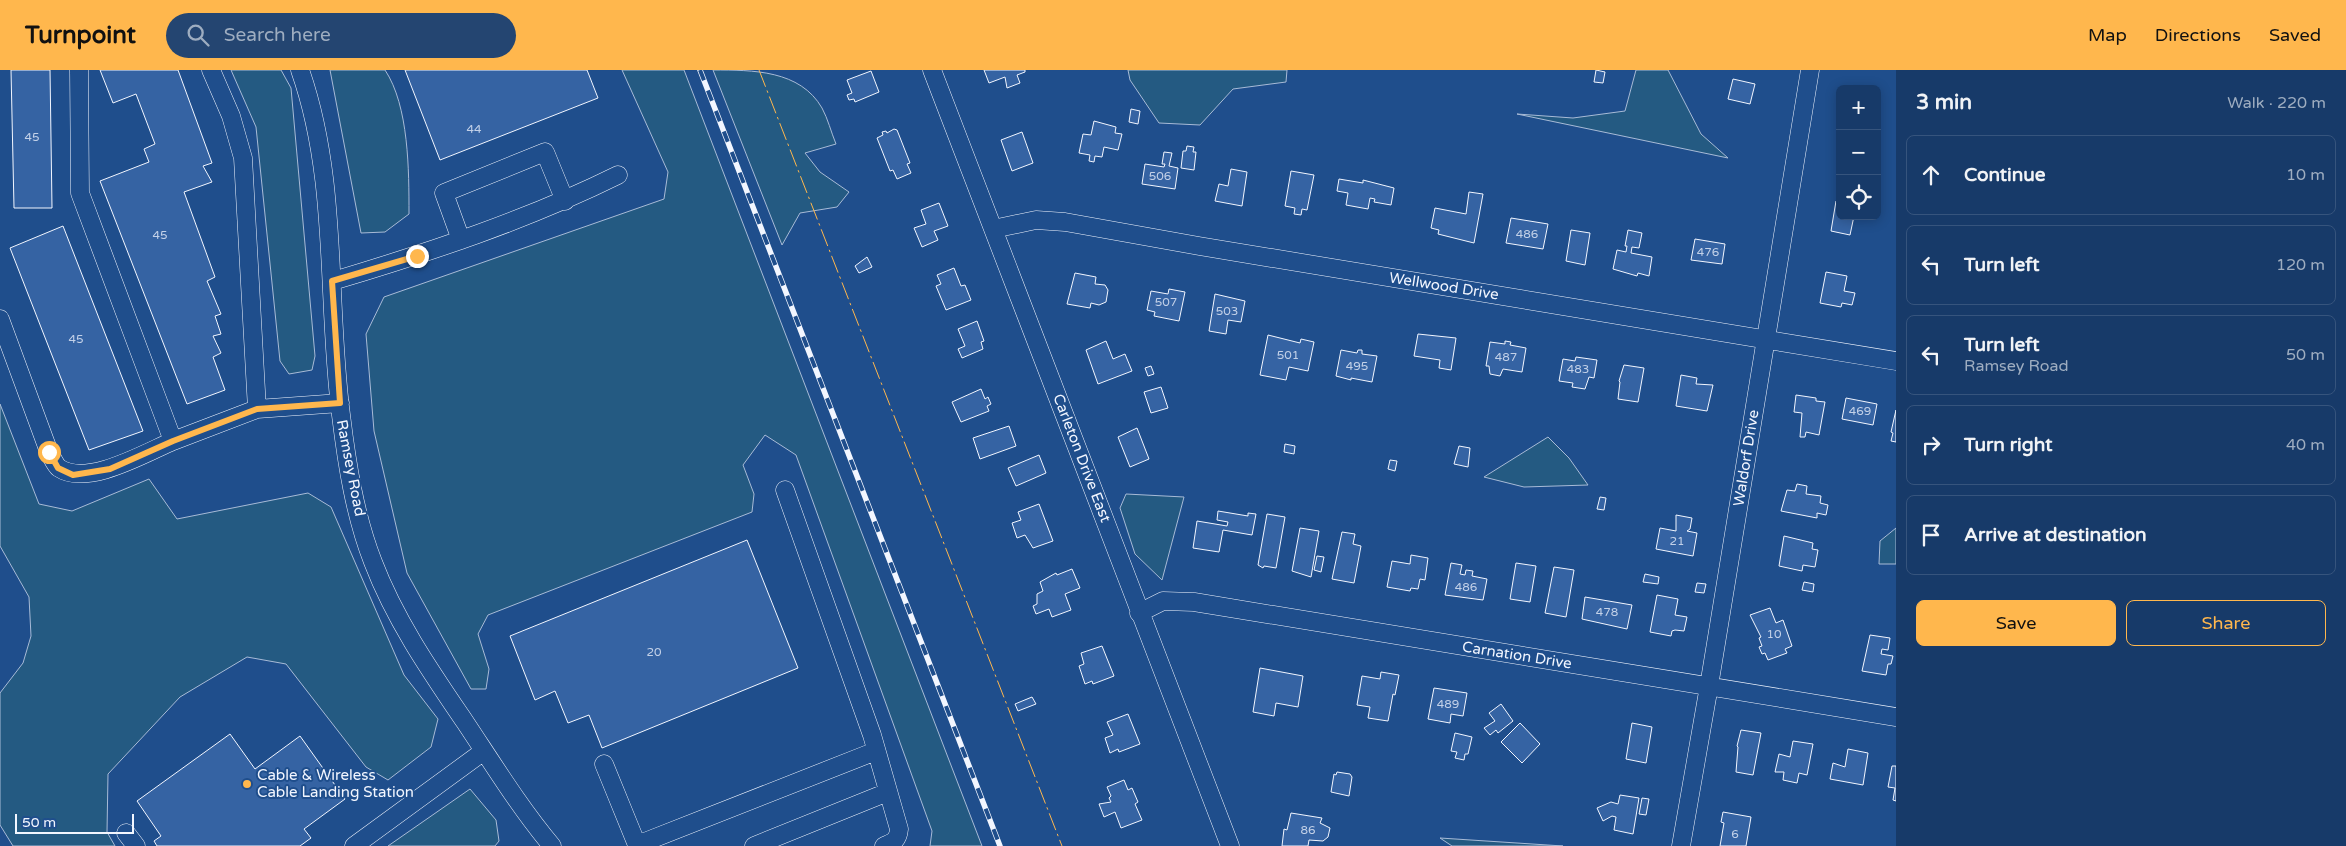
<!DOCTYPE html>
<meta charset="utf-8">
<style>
body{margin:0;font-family:"Varela Round",sans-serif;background:#244571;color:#f1f3f6}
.controls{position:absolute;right:15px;top:15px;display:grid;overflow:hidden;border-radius:8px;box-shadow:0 2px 12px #0003}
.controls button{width:45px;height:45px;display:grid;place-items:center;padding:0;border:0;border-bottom:1px solid #36547d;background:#173a69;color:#f1f3f6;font:25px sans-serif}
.scale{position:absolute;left:15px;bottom:12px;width:119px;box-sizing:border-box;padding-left:5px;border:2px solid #f2f6ff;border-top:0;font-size:14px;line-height:18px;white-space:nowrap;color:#f2f6ff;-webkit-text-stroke:4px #1f4e8c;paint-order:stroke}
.stop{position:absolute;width:15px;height:15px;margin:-11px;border:4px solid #ffb74d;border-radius:50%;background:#fff}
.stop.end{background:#ffb74d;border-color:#fff;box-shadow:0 1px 5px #0008}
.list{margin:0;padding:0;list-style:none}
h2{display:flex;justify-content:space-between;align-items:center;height:65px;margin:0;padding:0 20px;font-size:21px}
h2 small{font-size:16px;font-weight:400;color:#9eadc0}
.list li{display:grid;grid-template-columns:32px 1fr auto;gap:15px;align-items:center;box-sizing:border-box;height:80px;margin:0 10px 10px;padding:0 10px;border:1px solid #36547d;border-radius:8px}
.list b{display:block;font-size:19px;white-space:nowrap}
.list p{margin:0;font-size:16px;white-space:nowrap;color:#9eadc0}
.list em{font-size:16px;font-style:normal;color:#9eadc0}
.actions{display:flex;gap:10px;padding:15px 20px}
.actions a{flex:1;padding:11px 0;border:1px solid #ffb74d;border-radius:8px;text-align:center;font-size:18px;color:#ffb74d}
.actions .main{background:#ffb74d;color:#111}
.icon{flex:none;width:28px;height:28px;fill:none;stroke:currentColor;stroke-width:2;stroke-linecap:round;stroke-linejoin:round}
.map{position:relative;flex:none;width:1896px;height:776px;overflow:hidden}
header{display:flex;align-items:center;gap:30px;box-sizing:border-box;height:70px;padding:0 25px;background:#ffb74d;color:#111}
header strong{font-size:24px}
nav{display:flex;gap:28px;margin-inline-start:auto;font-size:18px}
.search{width:350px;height:45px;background:#244571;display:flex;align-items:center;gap:12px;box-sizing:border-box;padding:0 18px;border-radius:28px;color:#9eadc0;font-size:19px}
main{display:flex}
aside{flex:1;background:#173a69}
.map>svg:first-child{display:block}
</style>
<header>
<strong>Turnpoint</strong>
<div class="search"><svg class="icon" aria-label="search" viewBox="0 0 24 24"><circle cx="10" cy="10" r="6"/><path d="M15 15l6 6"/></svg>Search here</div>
<nav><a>Map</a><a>Directions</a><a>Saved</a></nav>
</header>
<main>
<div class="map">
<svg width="1896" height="776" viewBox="0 0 1896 776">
<rect width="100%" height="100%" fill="#1f4e8c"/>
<!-- green -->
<path fill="#245a82" stroke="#a8bbd7" d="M231,0H281L291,18L315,286L312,300L289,304L280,291L256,57Z
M330,0H385C409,36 409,101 409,144L385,162L361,163Z
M622,0H684L982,776H930L932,761L796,385L765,365L743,395L754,424L752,442L488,545L478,564L489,599L486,619H471L407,503L374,361L366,264L384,227L664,129L668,102Z
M713,0C753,0 800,0 822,38C828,49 831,62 836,74L805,83L820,102L849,122L837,137L800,143L782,175Z
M1128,0H1287L1286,12L1233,19L1200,55L1159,53L1130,10Z
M1636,0H1668L1701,64L1728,88L1517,44L1573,48L1625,41Z
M0,334L39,434L72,441L149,409L177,449L308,423L331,437L404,605L438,649L431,677L388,710L366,697L286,594L247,587L180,627L108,704L107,762L115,776H13L0,755V623L23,593L31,566L29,527L0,476Z
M1548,367L1569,388L1588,415L1524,417L1484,407Z
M1126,424L1184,427L1162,510L1135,484L1120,438Z
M1896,458V494H1879L1880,471Z
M470,719L496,750L499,771L495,776H388Z
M1440,768L1563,776H1452Z"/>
<!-- building -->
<path fill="#3563a3" stroke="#f2f6ff" d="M11,0H50L52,138H14Z
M100,0H178L212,93L203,96L212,112L184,122L215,207L207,211L221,244L215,246L221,264L213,266L221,283L213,287L225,320L187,334L100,111L149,92L144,79L155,74L136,24L113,33Z
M405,0H587L598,28L440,90Z
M984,0H1025V2L1017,5L1020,13L1007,18L1005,7L989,13Z
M1596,0L1605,2L1603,13L1594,12Z
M871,1L879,22L855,32L854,29L849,30L847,25L852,23L847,10Z
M1733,9L1755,14L1750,34L1728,29Z
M1131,39L1140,41L1138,54L1129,52Z
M1094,51L1116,57L1115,63L1122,64L1118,80L1104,77L1102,87L1095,86L1094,92L1089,91L1090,85L1079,83L1083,64L1091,65Z
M894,59L897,60L910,93L907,94L911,103L897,109L893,100L890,101L877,68L883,65L882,62L886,61L887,63Z
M1022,62L1033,93L1012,101L1001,70Z
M1187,76L1194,77L1193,82H1196L1194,100L1181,98L1183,81H1186Z
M1164,82L1172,83L1169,96L1178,98L1175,119L1142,114L1145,94L1164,97L1165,94H1162Z
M1231,99L1247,102L1242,136L1215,131L1219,114L1228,116Z
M1291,101L1314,105L1307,140L1302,139L1301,145L1294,144L1295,138L1285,136Z
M1339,109L1363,113V110L1394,118L1391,135L1374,132L1375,129L1370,128L1368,139L1346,135L1348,123L1337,121Z
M1469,122L1483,124L1474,173L1438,164L1439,160L1431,158L1435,138L1466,144Z
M1840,123V146H1854L1850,165L1831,161L1836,131H1838Z
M939,133L948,156L934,161L938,170L922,177L914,158L926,154L921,140Z
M1511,148L1548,154L1543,179L1506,173Z
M63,156L143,361L89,380L10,178Z
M1571,160L1590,163L1585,195L1566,191Z
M1628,160L1642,163L1639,178L1632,177L1631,183L1652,187L1649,206L1638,203L1637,206L1613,199L1617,180L1626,182L1627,176H1625Z
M1695,169L1725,174L1722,194L1691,190Z
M867,187L872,197L859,203L855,196Z
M954,198L961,216L965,215L971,230L946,240L936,216L941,214L937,205Z
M1826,202L1847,206L1844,221L1855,223L1852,235L1842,233L1841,237L1820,233Z
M1075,203L1096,207L1095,214L1105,215L1108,220L1106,232L1099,235L1091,233L1090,238L1067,234Z
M1169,219L1185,222L1179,251L1154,246L1155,242L1147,240L1151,221L1168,224Z
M1215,224L1245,231L1241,252L1228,250L1226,264L1209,261Z
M977,251L984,271L981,272L983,279L962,288L958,279L965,276L958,259Z
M1418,264L1456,268L1451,300L1439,298L1440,290L1414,286Z
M1268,265L1300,273L1301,269L1314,272L1308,301L1289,297L1286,310L1260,305Z
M1106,271L1113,289L1125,284L1132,301L1098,314L1086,280Z
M1505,271L1511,272L1510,275L1526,278L1522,302L1503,299L1500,306L1490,304L1489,296H1486L1490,272L1505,274Z
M1341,280L1357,283L1358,280H1362V284L1377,286L1372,312L1351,308V310L1336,306Z
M1576,287L1597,290L1594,308L1589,307L1585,319L1572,317L1573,313L1559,311L1563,289L1575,291Z
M1624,295L1644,298L1638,332L1618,329L1620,312L1619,311Z
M1151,296L1154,304L1148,306L1145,298Z
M1681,305L1697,308L1696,314L1713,315L1707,341L1676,336Z
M1161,317L1168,338L1151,343L1144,322Z
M981,319L985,329L988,327L991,334L987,336L989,341L961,352L952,332Z
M1796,325L1816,328V331L1825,332L1819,365L1806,362L1805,367H1800L1802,343L1794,342Z
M1846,328L1877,334L1873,355L1842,349Z
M1896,340V372L1891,371L1893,363L1891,362Z
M1009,356L1016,376L980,389L973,368Z
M1137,358L1149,389L1130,397L1118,367Z
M1285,374L1295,376L1294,384L1284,382Z
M1459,376L1470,378L1468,397L1454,394Z
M1039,385L1046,403L1016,416L1008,398Z
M1390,390L1397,391L1395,401L1388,399Z
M1797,414L1807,416L1806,424L1821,426L1820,433L1828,435L1826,445L1817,443V448L1781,441L1787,420L1795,421Z
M1600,427L1606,428L1604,440L1597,439Z
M1039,434L1053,471L1033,478L1025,465L1017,468L1012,453L1021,450L1018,442Z
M1218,441L1248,446V443L1256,444L1252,465L1223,460L1219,482L1193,478L1197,451L1227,456L1228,452L1217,450Z
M1267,444L1285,447L1276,498L1264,496L1263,498L1258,495Z
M1676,445L1692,448L1690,459L1687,461L1697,463L1693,486L1656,479L1660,458L1676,461Z
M1300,458L1319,461L1311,507L1292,501Z
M1342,462L1355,464L1353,474L1361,476L1354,513L1332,509Z
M1784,466L1813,473L1812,479L1818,480L1815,497L1803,495L1802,501L1779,496Z
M747,470L798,598L602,678L589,645L568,653L555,621L535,630L510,566Z
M1411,485L1428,488L1425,510L1420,509L1418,519L1411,518L1410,521L1387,517L1392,491L1410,494Z
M1317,486L1324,487L1321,502L1314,500Z
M1451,493L1462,495L1460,504L1465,505L1466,500L1473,501L1472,506L1487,509L1483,530L1445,525Z
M1516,493L1536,496L1530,532L1510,529Z
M1554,497L1574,500L1566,547L1545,543Z
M1072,499L1080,518L1065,524L1071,540L1052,547L1049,539L1036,544L1033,536L1037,534V524L1043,521L1040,512L1056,503L1057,505Z
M1645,504L1659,507L1658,514L1643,512Z
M1804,512L1814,514L1813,522L1802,520Z
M1697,513L1706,514L1704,523L1695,522Z
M1657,525L1678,529L1675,545L1687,547L1684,561L1675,560L1672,561L1671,566L1650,562Z
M1585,527L1632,535L1627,559L1582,549Z
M1770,538L1776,553L1783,550L1792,576L1785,579L1787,583L1768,590L1765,583L1762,584L1759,577L1762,576L1759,568L1761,567L1750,545Z
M1870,565L1890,568L1888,580L1882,579L1881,584L1893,586L1891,594H1888L1886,605L1862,601Z
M1102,576L1114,606L1093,614L1092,611L1085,614L1079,596L1084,594L1081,583Z
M1260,598L1303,606L1298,637L1276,633L1274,646L1253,642Z
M1381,602L1399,605L1395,625L1393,624L1388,651L1368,648L1370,637L1357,635L1362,606L1380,609Z
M1434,618L1467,623L1463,646L1451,644L1450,653L1428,649Z
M1032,627L1036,634L1018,641L1015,634Z
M1501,634L1513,651L1498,663L1496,660L1490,665L1484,658L1495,651L1489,643Z
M1128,644L1140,674L1119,682L1118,679L1110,683L1105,668L1113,665L1107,652Z
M1520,653L1540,674L1522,693L1501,672Z
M1632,653L1652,657L1646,693L1626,689Z
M1741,660L1761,663L1753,705L1736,702L1738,677L1737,676Z
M1455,663L1472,667L1468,684H1465L1464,690L1455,688L1457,682L1451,681Z
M230,664L255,699L300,666L345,729L304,759L311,768L300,776H157L154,771L161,766L137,731Z
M1793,671L1813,674L1807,705L1799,703L1797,713L1783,710L1784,702H1775L1779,684L1790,687Z
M1848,679L1868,683L1863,715L1830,709L1833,693L1845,697Z
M1892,696H1896V731L1893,730L1895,718L1888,717Z
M1337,702L1350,704L1352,707L1349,726L1331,722L1334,704L1336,705Z
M1124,710L1128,720L1132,718L1138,732L1135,734L1142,750L1121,758L1115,742L1104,747L1099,734L1111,732L1109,728L1111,726L1107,717Z
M1620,725L1639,728L1633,764L1614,760L1616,747L1612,746L1603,751L1597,738L1611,732L1618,734Z
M1642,728L1649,729L1646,745L1639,744Z
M1723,742L1751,747L1746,776H1720L1724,753L1721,752Z
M1291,743L1322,748L1320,753L1330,758L1328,767L1323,771L1309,770L1308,776H1282L1284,759L1287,760Z"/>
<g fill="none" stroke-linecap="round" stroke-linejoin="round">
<!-- minor casing -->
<g stroke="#f2f6ff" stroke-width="19">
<path id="minor" d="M79,0L80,123L173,371L257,339L243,88L231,46L211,0
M300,0C339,111 326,230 341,345C347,395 355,446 373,492C395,550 431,602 465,652C493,694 520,738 552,776
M932,0L1230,776
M993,159L1036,150L1065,152L1199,176L1896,291
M461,170L444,123L545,82L565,131
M333,211C430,182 527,150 618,105
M0,249L49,382C52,387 55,395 59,398C87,417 145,383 173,371
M257,339L340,333
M785,420L872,665L899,759C898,770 894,772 884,776
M1139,543L1163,531L1194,532L1896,647
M604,694L637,775L876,681
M126,763L136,776
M354,776L484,681
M754,776L888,722
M1681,776L1709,616L1810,0"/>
</g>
<!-- minor -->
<use href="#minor" stroke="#1f4e8c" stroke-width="18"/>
<!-- rail casing -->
<g stroke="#f2f6ff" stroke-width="5.5">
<path id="rail" d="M700,0L1000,776"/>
</g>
<!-- rail -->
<use href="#rail" stroke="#1f4e8c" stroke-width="4" stroke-dasharray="11" stroke-linecap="butt"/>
<!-- power -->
<path stroke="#ffb74d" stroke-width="1" stroke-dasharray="18 4 2.5 4" stroke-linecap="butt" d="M759,0L1062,776"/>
</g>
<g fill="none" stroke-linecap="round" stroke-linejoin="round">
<!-- route -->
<path stroke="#ffb74d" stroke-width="6" d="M49,382L58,398L73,405L110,399L173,371L257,339L340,333L332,211L417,186"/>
</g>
<!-- markers -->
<circle fill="#ffb74d" stroke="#1f4e8c" stroke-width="2" cx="247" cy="714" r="5"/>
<g text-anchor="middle" stroke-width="4" stroke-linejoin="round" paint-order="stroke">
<!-- number labels -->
<g font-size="12" fill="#c3d1e8">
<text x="474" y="63">44</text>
<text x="32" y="71">45</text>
<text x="1160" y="110">506</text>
<text x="1527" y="168">486</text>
<text x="160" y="169">45</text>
<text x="1708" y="186">476</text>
<text x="1166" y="236">507</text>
<text x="1227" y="245">503</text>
<text x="76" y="273">45</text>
<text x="1288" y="289">501</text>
<text x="1506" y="291">487</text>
<text x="1357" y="300">495</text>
<text x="1578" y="303">483</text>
<text x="1860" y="345">469</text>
<text x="1677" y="475">21</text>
<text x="1466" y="521">486</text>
<text x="1607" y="546">478</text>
<text x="1774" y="568">10</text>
<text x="654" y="586">20</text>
<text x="1448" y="638">489</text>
<text x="1308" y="764">86</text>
<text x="1735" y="768">6</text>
</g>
<!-- street labels -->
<g font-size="15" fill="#f2f6ff" stroke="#1f4e8c">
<text transform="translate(1444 216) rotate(9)" y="5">Wellwood Drive</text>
<text transform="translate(1082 388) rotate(69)" y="5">Carleton Drive East</text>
<text transform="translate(1746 388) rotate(-81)" y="5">Waldorf Drive</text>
<text transform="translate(351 398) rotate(79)" y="5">Ramsey Road</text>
<text transform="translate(1517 585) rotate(9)" y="5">Carnation Drive</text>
</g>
<!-- poi labels -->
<g font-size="15" fill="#f2f6ff" stroke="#1f4e8c" text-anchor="start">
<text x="257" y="710">Cable &amp; Wireless<tspan x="257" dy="17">Cable Landing Station</tspan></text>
</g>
</g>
</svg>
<div class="controls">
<button>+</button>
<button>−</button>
<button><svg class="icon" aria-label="locate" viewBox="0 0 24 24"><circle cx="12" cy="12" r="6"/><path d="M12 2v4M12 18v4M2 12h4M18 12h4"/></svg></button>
</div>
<div class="scale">50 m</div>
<div class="stop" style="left:49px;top:382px"></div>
<div class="stop end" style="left:417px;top:186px"></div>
</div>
<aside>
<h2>3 min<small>Walk · 220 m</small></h2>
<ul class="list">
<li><svg class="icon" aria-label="ahead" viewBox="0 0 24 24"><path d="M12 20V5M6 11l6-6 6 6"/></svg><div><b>Continue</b></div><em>10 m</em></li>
<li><svg class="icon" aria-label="left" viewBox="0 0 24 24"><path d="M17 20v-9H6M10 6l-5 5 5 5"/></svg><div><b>Turn left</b></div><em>120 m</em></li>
<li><svg class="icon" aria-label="left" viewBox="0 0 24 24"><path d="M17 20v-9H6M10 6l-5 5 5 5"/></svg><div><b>Turn left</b><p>Ramsey Road</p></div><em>50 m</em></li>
<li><svg class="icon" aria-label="right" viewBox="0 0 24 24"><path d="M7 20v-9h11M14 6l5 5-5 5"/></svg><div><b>Turn right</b></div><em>40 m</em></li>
<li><svg class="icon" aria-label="arrive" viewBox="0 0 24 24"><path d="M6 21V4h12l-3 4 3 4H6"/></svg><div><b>Arrive at destination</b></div></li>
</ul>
<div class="actions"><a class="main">Save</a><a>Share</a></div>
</aside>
</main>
